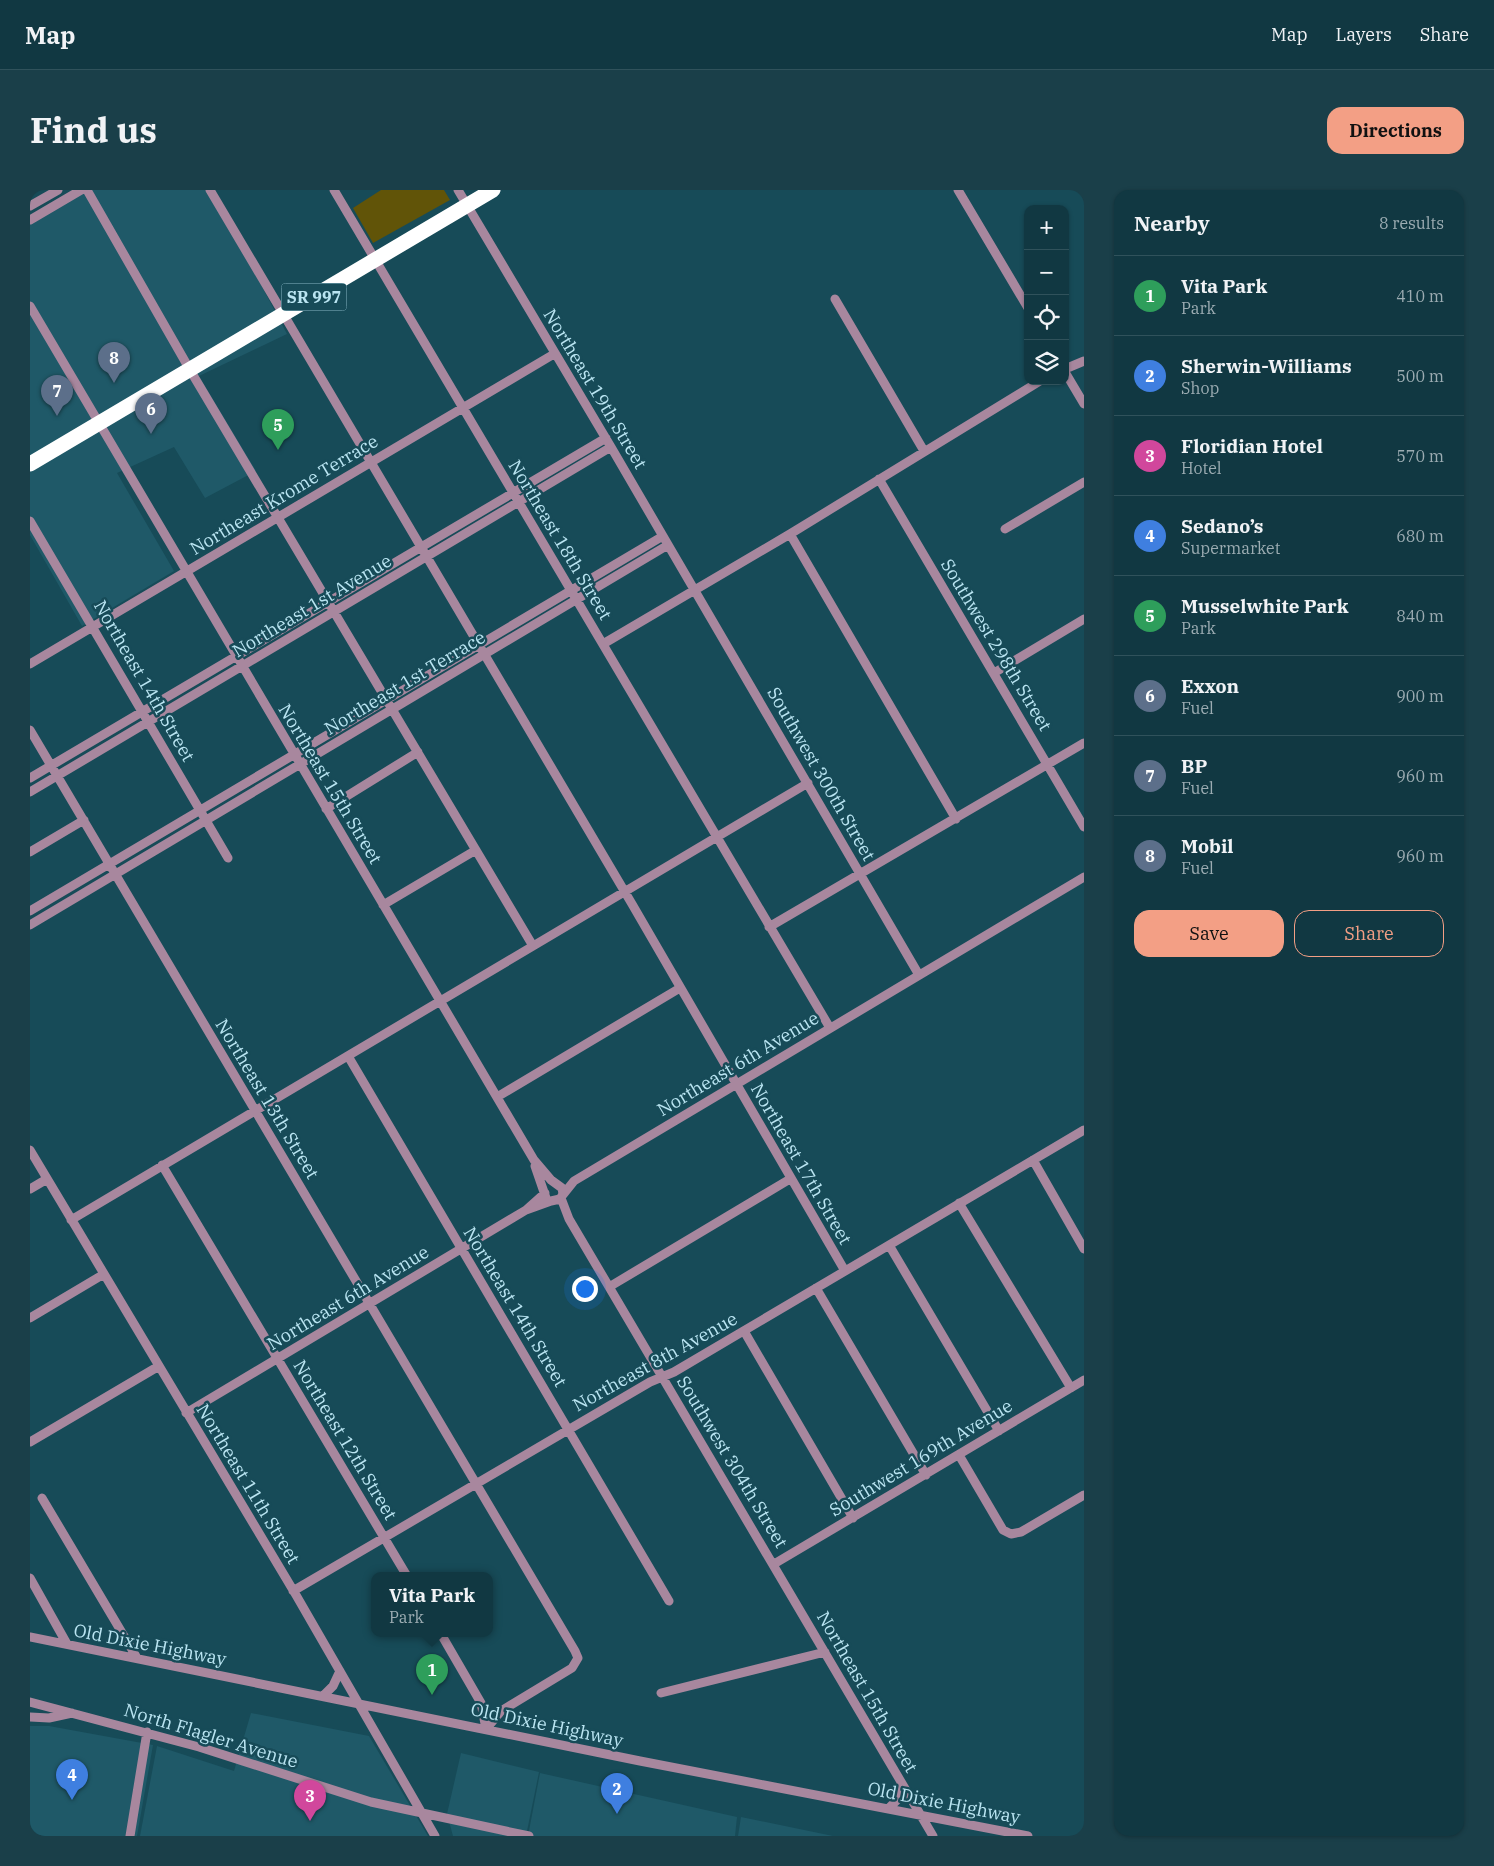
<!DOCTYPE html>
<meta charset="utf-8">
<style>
body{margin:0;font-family:"IBM Plex Serif",serif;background:#1a3f49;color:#f1f3f6}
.controls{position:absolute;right:15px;top:15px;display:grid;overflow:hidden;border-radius:10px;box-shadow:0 1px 4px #0004}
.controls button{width:45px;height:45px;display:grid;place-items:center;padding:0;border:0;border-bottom:1px solid #30525b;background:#113842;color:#f1f3f6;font:25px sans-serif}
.you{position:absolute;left:554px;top:1098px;width:18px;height:18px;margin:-12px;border:4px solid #fff;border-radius:50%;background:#1a73e8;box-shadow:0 0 0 8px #1a73e833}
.badge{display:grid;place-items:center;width:32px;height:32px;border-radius:50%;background:#f39f85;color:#fff;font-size:16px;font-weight:700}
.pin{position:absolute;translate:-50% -41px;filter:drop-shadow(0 1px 2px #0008)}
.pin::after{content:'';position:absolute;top:26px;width:18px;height:15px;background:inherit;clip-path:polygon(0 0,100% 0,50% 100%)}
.popup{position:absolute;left:341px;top:1382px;width:122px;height:65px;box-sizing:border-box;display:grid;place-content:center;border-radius:10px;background:#113842;filter:drop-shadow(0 1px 4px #0005);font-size:16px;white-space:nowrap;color:#9cacb2}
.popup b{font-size:19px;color:#f1f3f6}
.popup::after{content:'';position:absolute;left:50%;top:100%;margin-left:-10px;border:10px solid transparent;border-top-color:#113842}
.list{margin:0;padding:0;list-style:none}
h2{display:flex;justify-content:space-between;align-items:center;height:65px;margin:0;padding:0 20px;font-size:21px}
h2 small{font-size:16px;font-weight:400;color:#9cacb2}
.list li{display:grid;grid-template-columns:32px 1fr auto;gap:15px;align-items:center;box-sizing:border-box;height:80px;padding:0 20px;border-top:1px solid #30525b}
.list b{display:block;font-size:19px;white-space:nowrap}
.list p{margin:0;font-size:16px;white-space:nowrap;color:#9cacb2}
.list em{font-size:16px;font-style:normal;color:#9cacb2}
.actions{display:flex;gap:10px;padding:15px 20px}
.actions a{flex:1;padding:11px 0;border:1px solid #f39f85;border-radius:15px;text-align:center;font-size:18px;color:#f39f85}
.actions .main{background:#f39f85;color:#111}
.icon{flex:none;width:28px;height:28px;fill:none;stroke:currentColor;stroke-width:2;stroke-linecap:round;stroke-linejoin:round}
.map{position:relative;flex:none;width:1054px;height:1646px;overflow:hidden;border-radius:15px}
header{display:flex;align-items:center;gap:30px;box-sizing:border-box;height:70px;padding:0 25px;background:#113842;border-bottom:1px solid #30525b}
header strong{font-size:24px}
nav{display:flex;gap:28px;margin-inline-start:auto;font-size:18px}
.intro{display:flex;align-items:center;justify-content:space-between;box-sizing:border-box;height:120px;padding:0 30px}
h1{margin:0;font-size:35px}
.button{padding:12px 22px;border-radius:15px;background:#f39f85;color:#111;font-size:18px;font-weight:700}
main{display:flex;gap:30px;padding:0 30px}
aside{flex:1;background:#113842;border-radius:15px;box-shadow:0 1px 4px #0004}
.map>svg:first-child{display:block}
</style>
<header>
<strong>Map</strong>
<nav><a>Map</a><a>Layers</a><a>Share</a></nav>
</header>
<div class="intro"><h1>Find us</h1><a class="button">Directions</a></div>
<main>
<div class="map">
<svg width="1054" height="1646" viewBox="0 0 1054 1646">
<rect width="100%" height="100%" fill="#174b58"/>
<!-- built -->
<path fill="#1f5968" d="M58,0H181L257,144L169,186L226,281L175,308L144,257L87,283L144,381L52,436L0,345V34Z
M221,1523L339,1546L398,1646H110L127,1556L204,1581Z
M0,1536H19L123,1555L107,1646H0Z
M431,1563L509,1582L496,1646H423L417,1624Z
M510,1583L707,1627L705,1646H498Z
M711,1627L803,1646H708Z"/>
<!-- green -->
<path fill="#615408" d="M351,0H414L420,10L343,53L323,18Z"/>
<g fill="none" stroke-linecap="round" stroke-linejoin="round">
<!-- minor -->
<path stroke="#a8879e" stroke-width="9" d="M57,0L160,180L503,756
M180,0L602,714L815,1081
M304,0L800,838
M428,0L581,257L889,785
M928,0L998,118
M0,16L28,0
M0,30L51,0
M805,109L894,261
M0,116L504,970L521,990L532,998L533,1004L530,1009L521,1011
M1035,179L1054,171
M1035,182L1054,214
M849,289L1054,637
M0,331L198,668
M975,339L1054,292
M760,344L926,629
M573,454L760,344L1010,191
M0,474L524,164
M964,483L1054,429
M0,540L545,1461L548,1468L542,1478L471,1521L456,1539
M0,588L576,248
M0,602L581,257
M296,619L388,562
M0,662L54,630
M353,715L446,660
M0,721L633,346
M0,735L638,355
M739,737L1054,553
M318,866L639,1411
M467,907L650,798
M0,960L266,1405L405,1646
M1003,970L1054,1059
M132,975L377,1386
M505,976L516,1008
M0,999L17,989
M532,1006L544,991L1054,687
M531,1008L539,1029L903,1646
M929,1013L1041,1198
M496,1020L521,1011
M41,1030L778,593
M859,1055L969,1241
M579,1097L760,989
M786,1098L896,1285
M0,1128L74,1084
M714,1141L823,1328
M156,1223L496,1020L515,1003
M0,1252L129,1176
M929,1265L973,1340L981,1344L991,1342L1054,1305
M12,1308L107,1468
M744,1374L1054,1190
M0,1388L37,1454
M263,1401L620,1192L644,1182L1054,940
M411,1444L451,1513L456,1539
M0,1447L610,1571L998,1646
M631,1503L795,1462
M293,1506L303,1496L310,1481
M0,1512L169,1557L341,1612L499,1646
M0,1527L19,1528L42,1523
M859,1618L869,1608L871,1592
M100,1646L117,1542"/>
<!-- highway -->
<path stroke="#fff" stroke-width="15" d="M0,274L463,0"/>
</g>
<g text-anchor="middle" stroke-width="5" stroke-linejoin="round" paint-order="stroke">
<!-- shield labels -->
<rect fill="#174b58" stroke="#89b7c4" stroke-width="1" x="251.5" y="93.5" width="65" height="27" rx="4"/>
<g font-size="16" font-weight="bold" fill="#bae5f2">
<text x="284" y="113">SR 997</text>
</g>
<!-- street labels -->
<g font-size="18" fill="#bae5f2" stroke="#174b58">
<text transform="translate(565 199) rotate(59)" y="6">Northeast 19th Street</text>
<text transform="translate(254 305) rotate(-31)" y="6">Northeast Krome Terrace</text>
<text transform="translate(530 350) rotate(59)" y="6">Northeast 18th Street</text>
<text transform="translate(282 416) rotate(-31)" y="6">Northeast 1st Avenue</text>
<text transform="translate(966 455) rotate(59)" y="6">Southwest 298th Street</text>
<text transform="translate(114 491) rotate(60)" y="6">Northeast 14th Street</text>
<text transform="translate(375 493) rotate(-31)" y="6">Northeast 1st Terrace</text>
<text transform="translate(791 584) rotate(60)" y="6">Southwest 300th Street</text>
<text transform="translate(300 594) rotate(59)" y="6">Northeast 15th Street</text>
<text transform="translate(708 874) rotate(-31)" y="6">Northeast 6th Avenue</text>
<text transform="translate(237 909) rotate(59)" y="6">Northeast 13th Street</text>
<text transform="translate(771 974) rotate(60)" y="6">Northeast 17th Street</text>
<text transform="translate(318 1108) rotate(-31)" y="6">Northeast 6th Avenue</text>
<text transform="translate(485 1117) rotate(59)" y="6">Northeast 14th Street</text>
<text transform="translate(625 1172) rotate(-29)" y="6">Northeast 8th Avenue</text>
<text transform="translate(315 1250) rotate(59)" y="6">Northeast 12th Street</text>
<text transform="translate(891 1268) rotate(-31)" y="6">Southwest 169th Avenue</text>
<text transform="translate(702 1272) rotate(59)" y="6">Southwest 304th Street</text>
<text transform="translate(218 1294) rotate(59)" y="6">Northeast 11th Street</text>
<text transform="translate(120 1455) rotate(11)" y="6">Old Dixie Highway</text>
<text transform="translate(837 1502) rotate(60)" y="6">Northeast 15th Street</text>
<text transform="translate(517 1535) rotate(12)" y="6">Old Dixie Highway</text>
<text transform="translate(181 1546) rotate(17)" y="6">North Flagler Avenue</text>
<text transform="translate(914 1613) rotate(11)" y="6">Old Dixie Highway</text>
</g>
</g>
</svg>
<div class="controls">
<button>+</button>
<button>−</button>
<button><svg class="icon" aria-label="locate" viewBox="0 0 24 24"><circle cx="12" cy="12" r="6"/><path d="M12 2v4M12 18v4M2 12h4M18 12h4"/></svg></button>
<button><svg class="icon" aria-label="layers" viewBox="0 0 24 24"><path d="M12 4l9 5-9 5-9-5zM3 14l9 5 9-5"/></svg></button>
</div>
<div class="you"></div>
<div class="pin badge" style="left:402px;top:1505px;background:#2e9e5b">1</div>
<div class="popup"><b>Vita Park</b>Park</div>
<div class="pin badge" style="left:587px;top:1624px;background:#3f7fe0">2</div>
<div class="pin badge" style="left:280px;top:1631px;background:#d1479c">3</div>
<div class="pin badge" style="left:42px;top:1610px;background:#3f7fe0">4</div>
<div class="pin badge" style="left:248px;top:260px;background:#2e9e5b">5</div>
<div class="pin badge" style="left:121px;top:244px;background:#5c6f8a">6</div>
<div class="pin badge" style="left:27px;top:226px;background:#5c6f8a">7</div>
<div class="pin badge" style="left:84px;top:193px;background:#5c6f8a">8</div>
</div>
<aside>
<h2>Nearby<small>8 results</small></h2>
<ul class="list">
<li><span class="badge" style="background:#2e9e5b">1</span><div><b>Vita Park</b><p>Park</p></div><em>410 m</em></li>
<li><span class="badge" style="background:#3f7fe0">2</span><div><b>Sherwin-Williams</b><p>Shop</p></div><em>500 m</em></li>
<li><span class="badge" style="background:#d1479c">3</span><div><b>Floridian Hotel</b><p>Hotel</p></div><em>570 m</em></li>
<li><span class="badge" style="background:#3f7fe0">4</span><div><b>Sedano’s</b><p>Supermarket</p></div><em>680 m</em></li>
<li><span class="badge" style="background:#2e9e5b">5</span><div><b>Musselwhite Park</b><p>Park</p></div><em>840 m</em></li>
<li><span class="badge" style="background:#5c6f8a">6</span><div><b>Exxon</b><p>Fuel</p></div><em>900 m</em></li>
<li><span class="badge" style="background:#5c6f8a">7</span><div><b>BP</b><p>Fuel</p></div><em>960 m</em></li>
<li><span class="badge" style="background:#5c6f8a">8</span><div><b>Mobil</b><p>Fuel</p></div><em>960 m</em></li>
</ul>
<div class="actions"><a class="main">Save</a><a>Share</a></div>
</aside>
</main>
